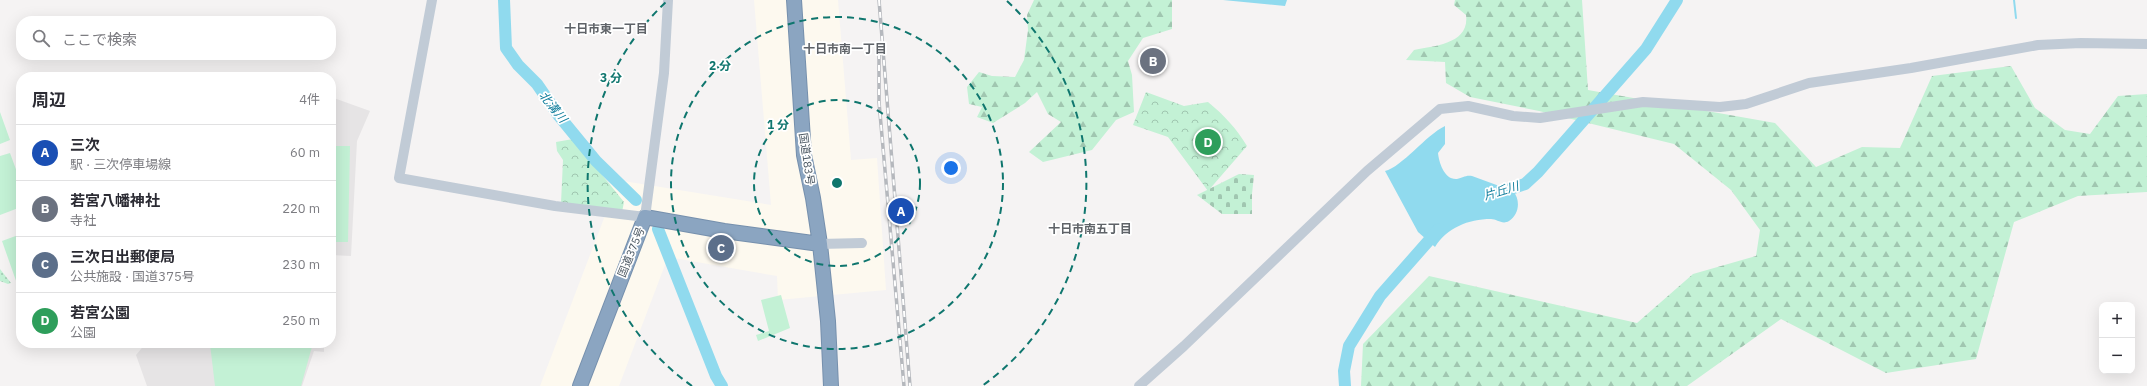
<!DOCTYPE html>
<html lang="ja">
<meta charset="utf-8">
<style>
body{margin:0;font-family:"IBM Plex Sans","Noto Sans JP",sans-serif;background:#f2f2f3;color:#2b2b33}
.controls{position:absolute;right:12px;bottom:12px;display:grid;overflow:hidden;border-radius:8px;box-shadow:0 4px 16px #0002}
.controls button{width:36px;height:36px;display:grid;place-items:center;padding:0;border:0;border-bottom:1px solid #e1e1e2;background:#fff;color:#2b2b33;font:20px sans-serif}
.you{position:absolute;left:951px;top:168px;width:14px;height:14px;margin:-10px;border:3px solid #fff;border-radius:50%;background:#1a73e8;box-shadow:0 0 0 6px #1a73e833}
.badge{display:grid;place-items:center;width:26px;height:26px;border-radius:50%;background:#1a73e8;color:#fff;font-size:13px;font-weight:700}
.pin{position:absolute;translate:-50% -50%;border:2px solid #fff;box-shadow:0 1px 4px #0006}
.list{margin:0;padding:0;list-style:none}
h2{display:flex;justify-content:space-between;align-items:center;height:52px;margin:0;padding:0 16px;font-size:17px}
h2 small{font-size:13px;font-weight:400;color:#7c7c81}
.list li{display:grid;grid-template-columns:26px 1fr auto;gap:12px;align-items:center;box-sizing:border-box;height:56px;padding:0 16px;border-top:1px solid #e1e1e2}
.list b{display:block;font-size:15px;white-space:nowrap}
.list p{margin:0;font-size:13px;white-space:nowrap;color:#7c7c81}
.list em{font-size:13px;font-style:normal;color:#7c7c81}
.icon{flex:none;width:22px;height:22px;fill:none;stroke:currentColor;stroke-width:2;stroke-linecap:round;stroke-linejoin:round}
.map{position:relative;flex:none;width:2147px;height:386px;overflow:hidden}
.search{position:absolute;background:#fff;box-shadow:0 4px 16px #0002;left:16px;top:16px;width:320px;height:44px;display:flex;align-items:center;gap:10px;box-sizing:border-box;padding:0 14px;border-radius:16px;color:#7c7c81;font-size:15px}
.panel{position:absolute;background:#fff;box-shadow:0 4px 16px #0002;left:16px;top:72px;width:320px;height:276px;border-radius:16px}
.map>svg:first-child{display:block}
</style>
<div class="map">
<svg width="2147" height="386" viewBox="0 0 2147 386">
<defs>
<pattern id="grass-dots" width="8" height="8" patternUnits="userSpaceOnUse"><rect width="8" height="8" fill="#c3f1d5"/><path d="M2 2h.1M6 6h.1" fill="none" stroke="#a0c6b0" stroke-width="1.8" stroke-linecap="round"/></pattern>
<pattern id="forest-firs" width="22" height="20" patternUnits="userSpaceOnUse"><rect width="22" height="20" fill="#c3f1d5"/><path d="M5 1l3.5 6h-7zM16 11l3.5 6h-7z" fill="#a0c6b0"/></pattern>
<pattern id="cemetery-stones" width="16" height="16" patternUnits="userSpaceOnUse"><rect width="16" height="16" fill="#c3f1d5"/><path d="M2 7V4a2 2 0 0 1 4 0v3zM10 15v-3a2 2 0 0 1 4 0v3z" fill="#a0c6b0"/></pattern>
<pattern id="park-crowns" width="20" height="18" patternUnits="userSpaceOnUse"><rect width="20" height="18" fill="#c3f1d5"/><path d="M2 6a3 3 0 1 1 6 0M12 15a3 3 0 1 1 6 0" fill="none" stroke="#a0c6b0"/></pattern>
</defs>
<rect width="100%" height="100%" fill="#f5f3f3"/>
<!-- commercial -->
<path fill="#fdf9ef" d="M754,0H838L851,160L877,158L886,290L778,300L777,276L668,257L619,386H540L606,213L611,179L771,205Z"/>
<!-- education -->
<path fill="#e6e4e5" d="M331,97L370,111L357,141L351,256L331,255Z
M146,343H324V352L314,351L302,386H147L136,355Z"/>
<!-- grass -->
<path fill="url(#grass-dots)" d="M0,269L11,283L8,284L0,281Z"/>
<!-- forest -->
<path fill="url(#forest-firs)" d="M1034,0H1172V29L1143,38L1128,61L1132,75L1134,112L1116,120L1092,150L1043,162L1029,152L1061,122L1048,114L1037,92L1025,103L993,123L977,117L982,107L969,104L967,87L979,72L992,76L1015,77L1024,60L1028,30L1027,15Z
M1455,0H1582L1588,90L1775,123L1816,167L1862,147L1900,148L1932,76L2011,66L2035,108L2065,130L2090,134L2118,96L2147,94V192L2078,196L2014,222L1976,359L1886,373L1781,319L1687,386H1361L1363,344L1429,276L1637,323L1693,274L1756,256L1760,230L1731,190L1674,144L1539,111L1470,97L1446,83L1445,62L1406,60L1414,50C1434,46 1470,44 1466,15L1454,5Z"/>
<!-- cemetery -->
<path fill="url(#cemetery-stones)" d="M1239,174L1254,175L1252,194V214H1222L1197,195Z"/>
<!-- park -->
<path fill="url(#park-crowns)" d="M1146,92L1184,106L1208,102C1224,115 1236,128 1247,146L1208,191L1168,137L1133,125Z
M573,139L624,202L622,212L561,203L563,160L557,151L556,142Z"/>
<!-- pitch -->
<path fill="#c3f1d5" d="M0,112L10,140L0,144Z
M331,146H350L348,242H331Z
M10,153L21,183V207L0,215V156Z
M21,234V295L2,241Z
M781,295L790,328L758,341L756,335L769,331L761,300Z
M233,343H313L301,386H215L210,344Z"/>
<!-- water -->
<path fill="#90daee" d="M1223,0H1287L1285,6Z
M1445,126V144L1438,153C1439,162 1444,180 1457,179C1463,178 1465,175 1472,176L1513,191C1521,200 1519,215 1509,221C1502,225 1497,219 1491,219C1468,219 1447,228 1435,247L1418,232L1385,171C1402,167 1426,135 1445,126Z"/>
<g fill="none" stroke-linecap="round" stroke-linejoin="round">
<!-- stream -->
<path stroke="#90daee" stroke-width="2" d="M2014,0L2016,18"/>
<!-- river -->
<path stroke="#90daee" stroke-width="12" d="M504,0L506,48L518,65L537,84L559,116L596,161L636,200
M1493,195L1525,184L1538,172L1646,49L1677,0
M658,229L716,376L722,386
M1345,386L1344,371L1349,346L1380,296L1439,229"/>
<!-- highway casing -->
<g stroke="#7690ad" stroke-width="16">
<path id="highway" d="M794,0L804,155L813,198L820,244L828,321L831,386
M580,386L645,217L724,231L820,244"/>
</g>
<!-- secondary -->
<path stroke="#c1cbd6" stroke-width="10" d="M432,0L399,178L555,206L645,217L664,73L668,0
M820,244L862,243
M1139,386L1184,346L1367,171L1440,109L1468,106L1513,116L1540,118L1643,102L1720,107L1746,104L1809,83L1911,68L2038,45L2081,43L2147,44"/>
<!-- highway -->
<use href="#highway" stroke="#8ba5c1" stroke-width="14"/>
<!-- rail casing -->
<g stroke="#b5b8bd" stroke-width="3.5">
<path id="rail" d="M879,0L910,386
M879,53V102L904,386"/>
</g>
<!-- rail -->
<use href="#rail" stroke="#fff" stroke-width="2" stroke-dasharray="6" stroke-linecap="butt"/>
</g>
<!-- distance rings -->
<g fill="none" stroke="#0f766e" stroke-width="2" stroke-dasharray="7 5">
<circle cx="837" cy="183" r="83"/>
<circle cx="837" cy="183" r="166"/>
<path d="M692 386A249 249 0 0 1 667 1M1007 1A249 249 0 0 1 982 386"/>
</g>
<g text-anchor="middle" stroke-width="3.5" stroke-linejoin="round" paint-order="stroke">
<!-- street labels -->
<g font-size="11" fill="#4a5661" stroke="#fff">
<text transform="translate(807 159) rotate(82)" y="4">国道183号</text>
<text transform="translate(631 252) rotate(-68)" y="4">国道375号</text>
</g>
<!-- neighbourhood labels -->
<g font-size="12" font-weight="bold" fill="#5f6368" stroke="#fff">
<text x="606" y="33">十日市東一丁目</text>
<text x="845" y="53">十日市南一丁目</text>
<text x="1090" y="233">十日市南五丁目</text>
</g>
<!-- water labels -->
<g font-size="12" font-style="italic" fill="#0c7c9b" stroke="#fff">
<text transform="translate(553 107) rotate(51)" y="4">北溝川</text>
<text transform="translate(1501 191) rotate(-17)" y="4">片丘川</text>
</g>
</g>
<circle cx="837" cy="183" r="6" fill="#0f766e" stroke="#fff" stroke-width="2"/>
<g font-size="12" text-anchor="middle" font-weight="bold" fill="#0f766e" stroke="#fff" stroke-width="3.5" stroke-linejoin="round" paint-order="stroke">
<text x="720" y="70">2 分</text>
<text x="611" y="82">3 分</text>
<text x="778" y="129">1 分</text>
</g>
</svg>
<div class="controls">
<button>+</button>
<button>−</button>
</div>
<div class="you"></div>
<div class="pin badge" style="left:901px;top:211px;background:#1a4fb4">A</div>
<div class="pin badge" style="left:1153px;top:61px;background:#6b7280">B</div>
<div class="pin badge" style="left:721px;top:248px;background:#5c6f8a">C</div>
<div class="pin badge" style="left:1208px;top:142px;background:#2e9e5b">D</div>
<div class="search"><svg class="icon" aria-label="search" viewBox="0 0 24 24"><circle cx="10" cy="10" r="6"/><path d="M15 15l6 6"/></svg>ここで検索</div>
<section class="panel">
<h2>周辺<small>4件</small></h2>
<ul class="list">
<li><span class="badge" style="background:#1a4fb4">A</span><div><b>三次</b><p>駅 · 三次停車場線</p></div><em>60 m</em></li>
<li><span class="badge" style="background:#6b7280">B</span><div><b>若宮八幡神社</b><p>寺社</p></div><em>220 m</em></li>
<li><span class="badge" style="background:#5c6f8a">C</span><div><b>三次日出郵便局</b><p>公共施設 · 国道375号</p></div><em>230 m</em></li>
<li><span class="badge" style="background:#2e9e5b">D</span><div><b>若宮公園</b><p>公園</p></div><em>250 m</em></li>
</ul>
</section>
</div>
